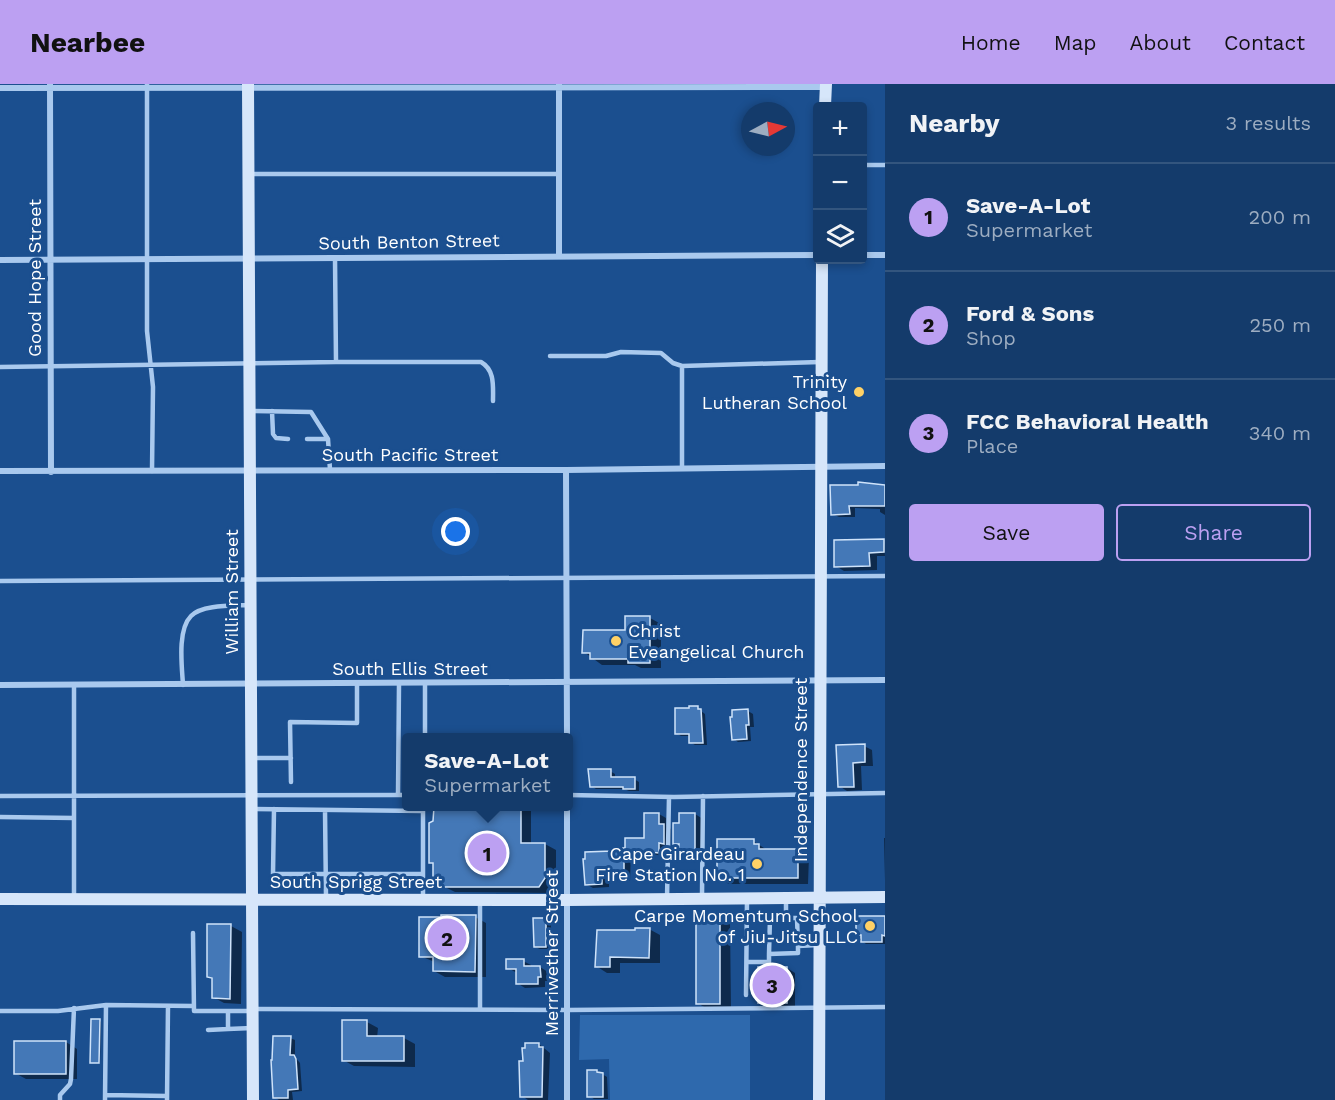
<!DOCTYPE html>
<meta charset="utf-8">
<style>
body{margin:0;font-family:"Work Sans",sans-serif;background:#214673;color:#f1f3f6}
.controls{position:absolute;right:18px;top:18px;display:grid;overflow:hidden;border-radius:6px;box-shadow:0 3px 9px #0003}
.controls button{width:54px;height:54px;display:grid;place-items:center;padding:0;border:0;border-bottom:2px solid #33557e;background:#143b6b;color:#f1f3f6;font:30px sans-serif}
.compass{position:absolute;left:741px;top:18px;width:54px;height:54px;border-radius:50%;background:#143b6b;box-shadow:0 3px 9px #0003;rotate:83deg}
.you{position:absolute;left:456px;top:448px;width:21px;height:21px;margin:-15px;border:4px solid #fff;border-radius:50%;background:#1a73e8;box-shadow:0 0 0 9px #1a73e833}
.badge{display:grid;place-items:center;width:39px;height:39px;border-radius:50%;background:#bca0f2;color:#111;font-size:20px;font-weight:700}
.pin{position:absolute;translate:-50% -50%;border:3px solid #fff;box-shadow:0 2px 6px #0006}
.popup{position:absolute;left:402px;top:649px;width:171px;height:78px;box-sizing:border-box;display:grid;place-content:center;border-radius:6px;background:#143b6b;filter:drop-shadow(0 2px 4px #0005);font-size:20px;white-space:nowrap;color:#9dadc1}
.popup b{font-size:22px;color:#f1f3f6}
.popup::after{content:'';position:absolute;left:50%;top:100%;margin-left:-12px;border:12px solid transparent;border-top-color:#143b6b}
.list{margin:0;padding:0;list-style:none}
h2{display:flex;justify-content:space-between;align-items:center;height:78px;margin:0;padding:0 24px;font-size:26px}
h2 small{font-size:20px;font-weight:400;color:#9dadc1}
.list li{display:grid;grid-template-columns:39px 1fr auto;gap:18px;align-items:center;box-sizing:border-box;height:108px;padding:0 24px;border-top:2px solid #33557e}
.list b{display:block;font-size:22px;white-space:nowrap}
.list p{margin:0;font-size:20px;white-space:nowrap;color:#9dadc1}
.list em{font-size:20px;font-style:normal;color:#9dadc1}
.actions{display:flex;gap:12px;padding:18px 24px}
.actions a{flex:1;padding:14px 0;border:2px solid #bca0f2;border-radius:6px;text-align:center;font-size:21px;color:#bca0f2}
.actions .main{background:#bca0f2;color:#111}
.icon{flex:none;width:33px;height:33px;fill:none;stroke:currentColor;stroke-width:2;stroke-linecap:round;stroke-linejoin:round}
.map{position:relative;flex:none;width:885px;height:1016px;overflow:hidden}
header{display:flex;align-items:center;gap:36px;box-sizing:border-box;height:84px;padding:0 30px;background:#bca0f2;color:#111}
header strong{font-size:28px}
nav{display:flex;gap:33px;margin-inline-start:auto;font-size:21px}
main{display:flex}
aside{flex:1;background:#143b6b}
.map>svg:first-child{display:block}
</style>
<header>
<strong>Nearbee</strong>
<nav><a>Home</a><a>Map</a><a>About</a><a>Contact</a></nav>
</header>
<main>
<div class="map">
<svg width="885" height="1016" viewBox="0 0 885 1016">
<rect width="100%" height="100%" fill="#1b4f8f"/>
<!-- green -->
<path fill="#2e69ad" d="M580,931H750V1016H610L609,975L579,976Z"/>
<!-- shadow -->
<path fill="#0007" d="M885,402V431L880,428V425L855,424V433H839L833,430Z
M884,456L885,472H877V486L844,487L836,482Z
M650,534L661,540V584H641L635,581H602L584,568Z
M697,624L705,630L707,661H695L690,658V652H681L676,649Z
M748,627L753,630L754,643H750L751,657L738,658L734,655Z
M838,662H864L872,666L873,682H861L862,706L847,707L839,702Z
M610,687L615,690V695H634L639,698V707H629L624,705H596L591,702Z
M435,722H531V760H545L556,766V801L550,809L455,808L443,802L435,781L430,778Z
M659,730L666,734V742L671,745L670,763H666V772L631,768L630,797H609V803L593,804L586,800L614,769L624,765L627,767V755L645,756Z
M695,730L703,735L702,777H688L680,772V762L674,759L680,741Z
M884,754H885V796Z
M753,757L767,766H798L809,772L808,800H729L718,794Z
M475,833L486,839V893H445L434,887L435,878L420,872Z
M885,833V860H866L862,857V853L857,850Z
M720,834L730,840L731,925H708L697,919Z
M546,836L551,838V865H540L535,863Z
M231,842L242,848L241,920L224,919L213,913L214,896L208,892Z
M649,845L660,851V879H620V889H607L596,882L636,848Z
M523,877L531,881V884L540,883L548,888V897H545V903L525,904L517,899V889L508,884Z
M787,884L795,889V923H767L759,918Z
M100,937L101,938L100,979H93L91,978Z
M367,938L378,944L377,954H404L415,960V983L354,982L343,976Z
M290,954L295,956V973L300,979L302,1007L292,1008L293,1016H279L274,1013Z
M66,958L77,965V995H26L15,989Z
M539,960L550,969L548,1016H528L522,1012L524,978Z
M597,987L607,993L608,1015H594L589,1012Z"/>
<!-- building -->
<path fill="#4478b7" stroke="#cfe3fa" stroke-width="1.5" d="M858,398L885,401V422H849L850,430L831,431L830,401H858Z
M884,455V468L869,469L870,482L834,483V456Z
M625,532H650V579H628V575H590V569H582L583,546H625Z
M689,622H698V625H701L703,659H689V650H675V624H689Z
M748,625L749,641H746L747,655L732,656L730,633H732V626Z
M865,660V678L853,679L854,703H838L836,661Z
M588,685H611V693H635V705H623V703H590Z
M434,723H521V759H545V794L539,803H442L433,794V779H429V739L433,737Z
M644,729H659V740H664V760L659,759V769L625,766V754H644Z
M679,729H695V773H678L679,760H673V739H679Z
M717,755H754V760H759V765H798V794H717Z
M612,764H624V794L602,793V800L585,801L583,775H585V768L612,767Z
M441,831H476L475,888L433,887V873H419V833H441Z
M696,832H720V920H696Z
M856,832H885V852L882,851V858H861V851H856Z
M533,834H546V863H534Z
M207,840H231L230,915L212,914V894L207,893Z
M635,844H650L649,874L610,873V883H595L597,846H635Z
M506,875H524V882H540L541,893H538V900H516V885H506Z
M758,883H787V919H758Z
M91,935H100L99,979H90Z
M342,936H367V952H404V977H342Z
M273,952H291L290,971H294L296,975L298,1005L288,1006V1014H273L271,976H272Z
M14,957H66V990H14Z
M525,959H539V963H543L542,1013H520L519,977H523L522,964H525Z
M587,986H597V988L603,989V1013H587Z"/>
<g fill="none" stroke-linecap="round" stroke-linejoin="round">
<!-- lane -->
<path stroke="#a9c9ee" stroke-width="4.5" d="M147,0V247L153,303L152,387
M862,81H885
M249,90H559
M550,272H606L621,268L661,269L673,279L682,282
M336,278H481C495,286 493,302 493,317
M0,283L336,278L335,174
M251,327L311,328L328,355L330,386
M272,327L273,350L276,354L288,355
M307,355H328
M682,384V282L820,278
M0,497L885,492
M74,601V815
M183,601C182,583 177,546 191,532C202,520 235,522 250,521
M425,654V600
M251,674H291
M291,698L290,638L357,639V601
M398,711L399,600
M568,711L674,713L885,709
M0,712L406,711
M423,722V813
M254,725L422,727
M274,725L273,790H423
M325,726L326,813
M0,733L74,734
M702,812L703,712
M667,815L669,713
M480,817V925
M747,834H786V815
M786,834H797L798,862L818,861
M193,849L194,927H250
M769,870L770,834
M747,878H769V870L798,869V862
M746,911L747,815
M255,925L567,926L885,923
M0,927H58L106,921L193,922
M228,945L252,944
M208,946L228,945V928
M105,1011L167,1012
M60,1016V1011L70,1000L71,995L74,924
M105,1016L106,921
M167,1016L168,922"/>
<!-- street -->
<path stroke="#a9c9ee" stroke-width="6" d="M50,1L51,388
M559,1V172
M0,4L826,3
M862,171H885
M0,176L818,171
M566,386L567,654
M0,387L566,386L885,382
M0,601L885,596
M567,722V1016"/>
<!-- secondary -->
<path stroke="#d6e6fa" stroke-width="12" d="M248,0L253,1016
M825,22L826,0
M0,815L567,816L885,813
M819,1016L822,176"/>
</g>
<!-- markers -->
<g fill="#ffd166" stroke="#1b4f8f" stroke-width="2">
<circle cx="859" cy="308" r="6"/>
<circle cx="616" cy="557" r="6"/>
<circle cx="757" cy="780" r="6"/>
<circle cx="870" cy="842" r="6"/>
</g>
<g text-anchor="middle" stroke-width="6" stroke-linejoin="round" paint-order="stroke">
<!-- street labels -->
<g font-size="18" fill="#fff" stroke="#1b4f8f">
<text transform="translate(409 158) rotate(-1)" y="6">South Benton Street</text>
<text transform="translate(35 194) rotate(-90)" y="6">Good Hope Street</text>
<text x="410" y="377">South Pacific Street</text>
<text transform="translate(232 508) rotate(-90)" y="6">William Street</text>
<text x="410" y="591">South Ellis Street</text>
<text transform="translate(801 686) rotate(-90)" y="6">Independence Street</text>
<text x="356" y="804">South Sprigg Street</text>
<text transform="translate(552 869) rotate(-90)" y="6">Merriwether Street</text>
</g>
<!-- poi labels -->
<g font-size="18" fill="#fff" stroke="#1b4f8f" text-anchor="end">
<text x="847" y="304">Trinity<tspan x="847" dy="21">Lutheran School</tspan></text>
<text x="628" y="553" text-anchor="start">Christ<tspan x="628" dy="21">Eveangelical Church</tspan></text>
<text x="745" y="776">Cape Girardeau<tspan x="745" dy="21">Fire Station No. 1</tspan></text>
<text x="858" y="838">Carpe Momentum School<tspan x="858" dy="21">of Jiu-Jitsu LLC</tspan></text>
</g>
</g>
</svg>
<div class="controls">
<button>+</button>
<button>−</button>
<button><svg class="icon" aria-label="layers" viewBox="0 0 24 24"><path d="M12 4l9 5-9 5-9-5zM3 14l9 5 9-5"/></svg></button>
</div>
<svg class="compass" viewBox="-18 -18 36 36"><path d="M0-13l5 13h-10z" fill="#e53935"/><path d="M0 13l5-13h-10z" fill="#9dadc1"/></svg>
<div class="you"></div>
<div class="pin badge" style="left:487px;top:769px">1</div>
<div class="popup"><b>Save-A-Lot</b>Supermarket</div>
<div class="pin badge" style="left:447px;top:854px">2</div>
<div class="pin badge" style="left:772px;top:901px">3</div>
</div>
<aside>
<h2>Nearby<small>3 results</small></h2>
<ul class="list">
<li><span class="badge">1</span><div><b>Save-A-Lot</b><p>Supermarket</p></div><em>200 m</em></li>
<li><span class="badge">2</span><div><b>Ford &amp; Sons</b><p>Shop</p></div><em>250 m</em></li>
<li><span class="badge">3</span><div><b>FCC Behavioral Health</b><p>Place</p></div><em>340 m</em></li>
</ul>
<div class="actions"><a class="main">Save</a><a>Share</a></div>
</aside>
</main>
